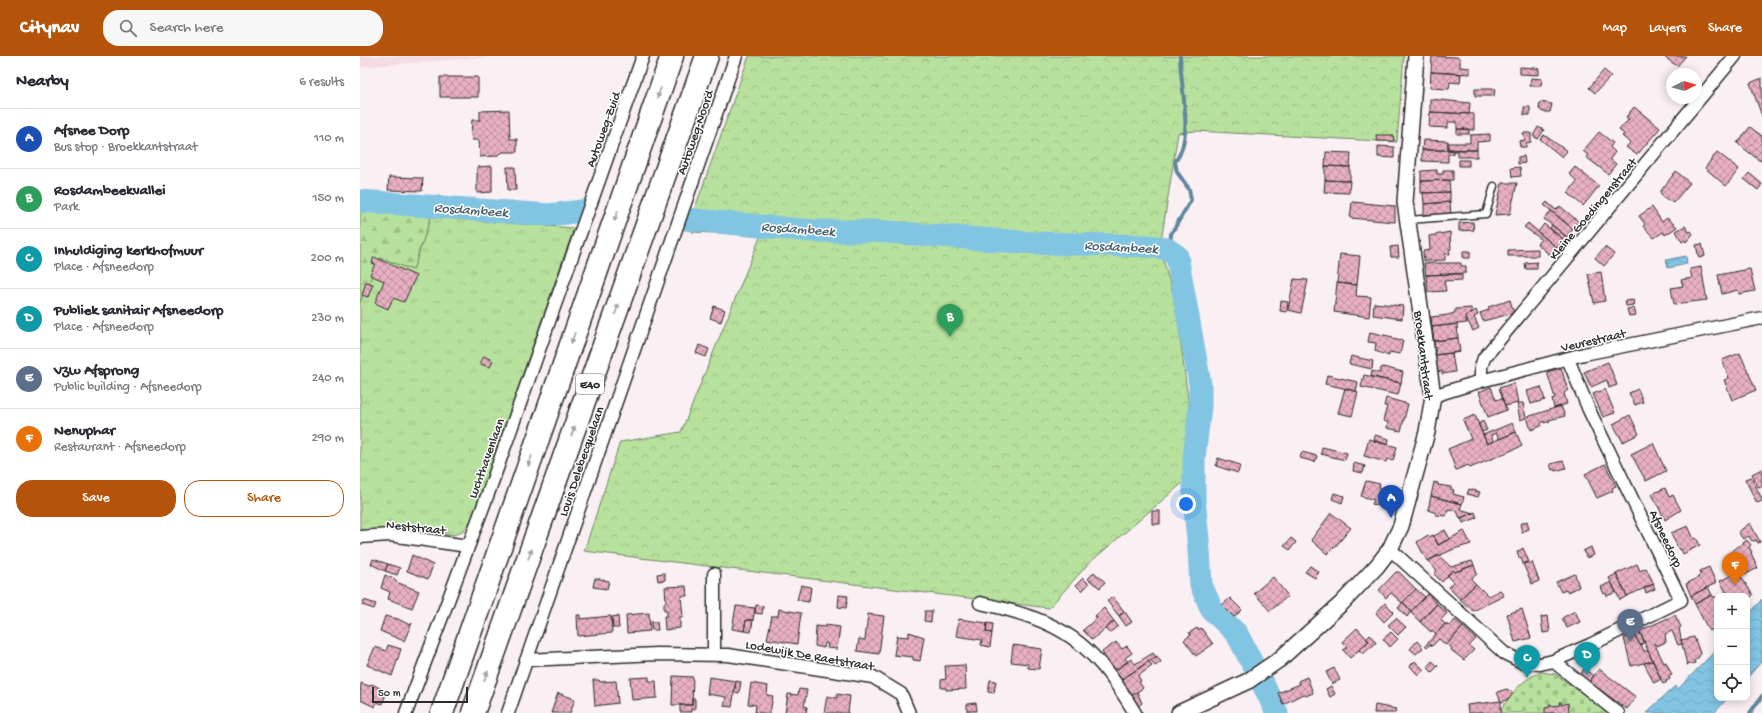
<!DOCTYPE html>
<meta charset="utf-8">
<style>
body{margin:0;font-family:"Gochi Hand",sans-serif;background:#f7f7f7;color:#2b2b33}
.controls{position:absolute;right:12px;bottom:12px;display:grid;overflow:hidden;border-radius:8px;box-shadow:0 2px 10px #0003}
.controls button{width:36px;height:36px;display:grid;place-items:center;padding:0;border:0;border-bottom:1px solid #e1e1e2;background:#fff;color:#2b2b33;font:20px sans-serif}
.compass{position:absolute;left:1306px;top:12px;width:36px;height:36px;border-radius:50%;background:#fff;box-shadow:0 2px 10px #0003;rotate:85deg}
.scale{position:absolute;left:12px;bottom:10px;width:96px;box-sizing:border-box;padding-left:4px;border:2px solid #2b2b2b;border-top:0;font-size:11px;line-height:14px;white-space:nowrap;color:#2b2b2b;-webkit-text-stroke:3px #fff;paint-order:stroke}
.you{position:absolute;left:826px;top:448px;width:14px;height:14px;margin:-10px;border:3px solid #fff;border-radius:50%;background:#1a73e8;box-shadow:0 0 0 6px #1a73e833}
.badge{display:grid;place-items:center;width:26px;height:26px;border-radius:50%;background:#b45309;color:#fff;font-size:13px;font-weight:700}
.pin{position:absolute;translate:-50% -33px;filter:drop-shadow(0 1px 2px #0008)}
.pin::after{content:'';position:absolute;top:21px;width:14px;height:12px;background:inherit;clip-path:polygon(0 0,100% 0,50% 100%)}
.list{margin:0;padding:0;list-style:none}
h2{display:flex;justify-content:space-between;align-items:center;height:52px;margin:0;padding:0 16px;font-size:17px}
h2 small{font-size:13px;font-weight:400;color:#7c7c81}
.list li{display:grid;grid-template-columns:26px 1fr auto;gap:12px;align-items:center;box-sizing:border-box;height:60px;padding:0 16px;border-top:1px solid #e1e1e2}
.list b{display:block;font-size:15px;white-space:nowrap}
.list p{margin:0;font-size:13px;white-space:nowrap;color:#7c7c81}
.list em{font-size:13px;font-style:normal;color:#7c7c81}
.actions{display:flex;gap:8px;padding:12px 16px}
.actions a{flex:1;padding:9px 0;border:1px solid #b45309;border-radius:16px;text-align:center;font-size:14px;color:#b45309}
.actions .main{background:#b45309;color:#fff}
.icon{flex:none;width:22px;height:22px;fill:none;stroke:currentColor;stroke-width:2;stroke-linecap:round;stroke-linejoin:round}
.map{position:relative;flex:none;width:1402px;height:657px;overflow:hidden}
header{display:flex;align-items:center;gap:24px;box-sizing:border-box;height:56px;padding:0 20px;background:#b45309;color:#fff}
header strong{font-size:19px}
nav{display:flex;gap:22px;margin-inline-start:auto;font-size:14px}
.search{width:280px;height:36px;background:#f7f7f7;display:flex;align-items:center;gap:10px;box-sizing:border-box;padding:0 14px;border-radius:16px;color:#7c7c81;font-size:15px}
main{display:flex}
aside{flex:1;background:#fff}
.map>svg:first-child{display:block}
</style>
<header>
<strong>Citynav</strong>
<div class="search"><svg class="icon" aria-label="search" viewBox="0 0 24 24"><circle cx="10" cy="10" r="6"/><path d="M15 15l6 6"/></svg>Search here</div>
<nav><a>Map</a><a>Layers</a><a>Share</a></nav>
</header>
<main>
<aside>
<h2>Nearby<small>6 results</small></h2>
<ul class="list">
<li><span class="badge" style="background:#1a4fb4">A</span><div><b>Afsnee Dorp</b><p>Bus stop · Broekkantstraat</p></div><em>110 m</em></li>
<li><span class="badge" style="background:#2e9e5b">B</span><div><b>Rosdambeekvallei</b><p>Park</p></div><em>150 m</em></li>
<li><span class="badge" style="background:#0f9aa8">C</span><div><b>Inhuldiging kerkhofmuur</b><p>Place · Afsneedorp</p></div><em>200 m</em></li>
<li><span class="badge" style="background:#0f9aa8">D</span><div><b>Publiek sanitair Afsneedorp</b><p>Place · Afsneedorp</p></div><em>230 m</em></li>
<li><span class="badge" style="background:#5c6f8a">E</span><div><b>Vzw Afsprong</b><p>Public building · Afsneedorp</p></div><em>240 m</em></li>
<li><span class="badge" style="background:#e8710a">F</span><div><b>Nenuphar</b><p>Restaurant · Afsneedorp</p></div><em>290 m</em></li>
</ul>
<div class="actions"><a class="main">Save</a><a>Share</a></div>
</aside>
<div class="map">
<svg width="1402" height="657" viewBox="0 0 1402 657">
<defs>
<pattern id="grass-tufts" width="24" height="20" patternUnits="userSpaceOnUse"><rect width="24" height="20" fill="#b7e19d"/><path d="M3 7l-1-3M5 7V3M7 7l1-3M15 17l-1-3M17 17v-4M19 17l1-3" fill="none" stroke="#9ec187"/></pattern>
<pattern id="forest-firs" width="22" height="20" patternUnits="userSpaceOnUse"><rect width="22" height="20" fill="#b7e19d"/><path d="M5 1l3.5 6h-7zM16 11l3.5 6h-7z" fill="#9ec187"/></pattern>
<pattern id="cemetery-stones" width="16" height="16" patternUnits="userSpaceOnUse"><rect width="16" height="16" fill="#b7e19d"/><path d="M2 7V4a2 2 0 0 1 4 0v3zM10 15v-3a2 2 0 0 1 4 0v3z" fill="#9ec187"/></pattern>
<pattern id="park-crowns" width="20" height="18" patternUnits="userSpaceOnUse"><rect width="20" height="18" fill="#b7e19d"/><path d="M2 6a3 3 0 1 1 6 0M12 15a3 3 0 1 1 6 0" fill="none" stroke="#9ec187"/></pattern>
<pattern id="water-waves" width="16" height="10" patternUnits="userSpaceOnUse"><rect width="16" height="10" fill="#82c5e3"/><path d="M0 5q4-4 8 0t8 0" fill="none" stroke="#70a9c3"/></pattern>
<pattern id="building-cross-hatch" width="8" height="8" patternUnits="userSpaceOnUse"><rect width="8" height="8" fill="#e8b0c2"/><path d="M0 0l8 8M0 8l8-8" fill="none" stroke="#bc8f9e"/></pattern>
</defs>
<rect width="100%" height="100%" fill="#faeff3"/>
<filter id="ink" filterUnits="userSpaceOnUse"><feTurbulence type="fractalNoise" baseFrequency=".025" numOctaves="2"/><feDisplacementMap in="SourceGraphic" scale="8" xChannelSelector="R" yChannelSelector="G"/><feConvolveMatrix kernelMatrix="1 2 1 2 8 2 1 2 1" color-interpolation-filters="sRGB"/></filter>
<g filter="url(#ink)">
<!-- built -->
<path fill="#f5dce4" d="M0,0H142L0,11Z"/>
<!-- grass -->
<path fill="url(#grass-tufts)" stroke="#718664" d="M71,161L214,172L112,463L104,474L94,479L42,473L0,475V246L20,202L53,214Z"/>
<!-- forest -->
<path fill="url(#forest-firs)" stroke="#718664" d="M0,146L7,153L71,161L53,214L20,202L0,246Z"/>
<!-- cemetery -->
<path fill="url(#cemetery-stones)" stroke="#718664" d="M1181,616L1195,618L1243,652L1246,657H1141V653C1154,635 1160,625 1181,616Z"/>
<!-- park -->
<path fill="url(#park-crowns)" stroke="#718664" d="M389,0H1044L1037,86L835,75L818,77L800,192L816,249L832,374L833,418L728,508L689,552L224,495L260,386L321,376L401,179L332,176L335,152Z"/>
<!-- water -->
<path fill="url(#water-waves)" stroke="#5f8799" d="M1326,200L1327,208L1308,212L1306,204Z
M1402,543V605L1387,622V561Z
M1357,593V642H1368L1354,657H1286L1315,630L1318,633Z"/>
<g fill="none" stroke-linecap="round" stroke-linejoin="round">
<!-- stream -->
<path stroke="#5f8799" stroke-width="4" d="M810,195L811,178L831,144L829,133L817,116L815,106C835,81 820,30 820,0
M1390,657L1402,640"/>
<!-- river -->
<path stroke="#82c5e3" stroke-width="23" d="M0,145L189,159L222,155
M325,163L453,175H513L675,187L791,190L807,193L817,200L840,328V350L834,402V443L839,494L841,529L852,554L877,578L892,607
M903,628L917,657"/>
</g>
<!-- building -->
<path fill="url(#building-cross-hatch)" stroke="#2b2b2b" d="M1072,0L1097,1L1100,3V11L1110,12V18L1071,16Z
M1303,0H1326L1317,10Z
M1160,11L1175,12L1179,13V19L1160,18Z
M1244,14L1251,20L1235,37L1229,32Z
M1071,16L1101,18L1100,27L1090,26L1089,33L1070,32Z
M80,21H118V41H80Z
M1171,22L1182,23L1181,30H1170Z
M1402,22V60L1390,27Z
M1115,33H1135L1134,40H1115Z
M1070,43L1110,47L1109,58L1070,56Z
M1180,46L1192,48L1190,56H1183L1179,53Z
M1164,51H1170V59H1164Z
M1274,51L1300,72L1277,99L1266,91L1270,87L1262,80L1264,78L1259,74L1269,63L1266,61Z
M149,54L150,83H157V96H143L136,100L120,101L119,84H112L111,78L112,64H120V55Z
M1070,56L1114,58V74L1097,73V66H1088V72L1069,71Z
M1178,71L1184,74L1178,83L1173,80Z
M1390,71L1402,80V102L1400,105L1377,87Z
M1097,73H1109V78H1097Z
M1239,76L1253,87L1250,91L1255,96L1250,103L1256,108L1248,118L1226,101L1228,99L1223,95Z
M1163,77H1171V86L1166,87V91H1160L1159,85L1165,84Z
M1130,78V85L1117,86V94L1088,93V87H1110V79Z
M1016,79H1033L1034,85H1017Z
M1184,79L1207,95L1202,101L1180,83Z
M1063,84L1088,85V93L1093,94H1062Z
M1018,90L1034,91V102L1018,101Z
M1062,94H1117V101H1097V95H1093V98H1088V106L1062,105Z
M966,96L991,97L990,111L965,110Z
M1357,96L1379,113L1366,130L1345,112Z
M1164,100L1165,107L1158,108V101Z
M1099,104H1109V110H1099Z
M132,110V136L117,137V111Z
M965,110L990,111V125L965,124Z
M147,111H155L156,134H148Z
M1160,111L1161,120L1152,121L1151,112Z
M1215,111L1239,130L1223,150L1208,137L1217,125L1209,118Z
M1077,114V118H1083V114H1093V124L1061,125V115Z
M1316,115L1330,127L1313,147L1303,141L1300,136Z
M1389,117L1402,128L1398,134L1384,123Z
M29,121L63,122L62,135L28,134Z
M965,124L990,125L989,137L964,136Z
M1089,124L1090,136L1061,137V125Z
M1142,127H1157L1150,158L1135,159Z
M1090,136V146L1064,148L1063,137Z
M992,146L1035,150V166L990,162Z
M1090,146L1091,159H1064V148Z
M1187,146L1196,154L1200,150L1219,166L1213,173L1184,149Z
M1292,151L1302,166L1307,162L1317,171L1305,179L1303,176L1294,182L1283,170L1285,168L1279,160Z
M1191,155L1213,173L1207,181L1184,163Z
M1113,166L1114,174L1099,175V167Z
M1168,167L1197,192L1191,200L1177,188L1181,183L1164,171Z
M1184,168L1204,184L1197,192L1178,176Z
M1192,169L1207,181L1204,184L1190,172Z
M1325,170L1329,176L1331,175L1333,178L1326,186L1325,184L1322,186L1316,175Z
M1090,176L1091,193L1089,194L1090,198H1085V204L1064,205L1063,195L1070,194L1069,180Z
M1342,188L1345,200L1339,202L1336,189Z
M1038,190L1039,201H1031L1030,191Z
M1245,191L1254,198L1244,210L1235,202Z
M1178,193V200H1148V194Z
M1103,195H1110V202H1103Z
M980,198L1000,200L997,229L977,227Z
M14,201L56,220L44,246L33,242L28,253L15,247L24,225L10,219L15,208L12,207Z
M1177,206V213H1166L1165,207Z
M1064,207H1101V210H1106V217L1066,219Z
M1341,211L1347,244L1314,248L1311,232L1323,230L1321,224L1332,222L1330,213Z
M1390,213L1395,235L1379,238L1378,234L1362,238L1358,219Z
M1241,216L1245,245L1234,247L1228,218Z
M1102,218V224L1084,225L1086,235L1068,236L1066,219Z
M934,223L948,224L941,257L928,254Z
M6,226L13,228L8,241L2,239Z
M977,227L997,229L996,240L1011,241L1009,261L974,256Z
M1150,244L1154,257L1123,265L1120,257L1129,254L1128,251Z
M1273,244L1274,249L1266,250L1265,245Z
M921,245L928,246L927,256L920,255Z
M1014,247L1043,250L1042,263L1013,259Z
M354,250L365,254L361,266L350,262Z
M1111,252L1112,257L1105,260L1107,267L1072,271L1071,261L1088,259L1094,257L1096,253Z
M1274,252L1276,259L1269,260L1267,253Z
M1116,254L1118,259L1114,261L1119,272L1113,275L1105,260Z
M1097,268L1098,282L1074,285L1072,271Z
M1010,276L1033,281L1032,283L1043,285L1040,298L1029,296V300L1015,295L1016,287L1008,286Z
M1098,282L1100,296L1075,299L1074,285Z
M339,289L349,293L346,301L336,297Z
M1100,296L1092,297L1095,316L1082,318V315L1077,316L1075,299Z
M1380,297L1396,334L1372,344L1364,324L1369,322L1362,304Z
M124,300L133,305L130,311L120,308Z
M991,300L1013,305L1012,313L989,308Z
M1248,306L1257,329L1249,332L1247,324L1231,331L1224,316Z
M1023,311L1043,316L1041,327L1011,321L1012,315L1020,317L1021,312Z
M1201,312L1208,334L1204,337L1207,348L1194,352L1192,343L1195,342L1187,316Z
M967,319L998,326L996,335L965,328Z
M1004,319L1041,327L1038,339L1001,331Z
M1154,327L1158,347L1145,350L1139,332Z
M1131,331L1136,344L1142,342L1147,354L1128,361L1119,336Z
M1181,331L1185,344L1171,348L1167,335Z
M985,332L998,336L992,360L978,357Z
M1245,333L1255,357L1243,361L1233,338Z
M1278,333L1283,346L1275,349L1269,337Z
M1026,342L1048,348L1041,375L1027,372L1028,366L1023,365L1027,350H1024Z
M1157,347H1163L1166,362L1160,364Z
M1201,350L1205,360L1189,364L1190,365L1184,367V365L1181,367V370L1171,374L1167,361Z
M1115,359L1127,388L1156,376L1162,390L1110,412L1108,409L1096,414L1088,393L1111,383L1103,364Z
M1270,359L1279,378L1263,386L1253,368Z
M1123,365L1127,374L1122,376L1118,368Z
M1152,367L1156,376L1139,383L1136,377L1131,379L1133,385L1127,388L1123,379Z
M1015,379L1029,383L1028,389L1014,385Z
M1009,383L1037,391L1033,405L1027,403L1026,406L1004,400Z
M1293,387L1306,415L1286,425L1271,398Z
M962,391L987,397L985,404L961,398Z
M942,396L957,400L955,406L940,402Z
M858,402L880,409L878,417L856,410Z
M1203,405L1206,412L1195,415L1194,413L1192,414L1190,408Z
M994,407L1005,410L1003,417L993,415Z
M1245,408L1256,430L1252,432L1253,435L1237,442L1225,418Z
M1402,413V430L1398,431L1392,418Z
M1391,421L1402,443V445L1397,447L1385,423Z
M1006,425L1020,428L1019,432L1034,436L1029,453L1012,448L1014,444L1001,440Z
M1074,426L1078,427V429L1091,431V433L1094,434L1093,438L1104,441L1102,448L1071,440Z
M1305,432L1309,441L1313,439L1321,454L1305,464L1292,438Z
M1109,433L1120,436L1118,441L1107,438Z
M974,437L984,440L982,447L972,443Z
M1071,440L1102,448L1100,453L1113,457L1100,462L1097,455L1088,453L1086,460L1076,459V457L1068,454Z
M792,455H800V468H792Z
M1115,456L1117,462L1103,467L1101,462Z
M971,457L991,472L974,492L973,491L967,498L951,484Z
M1167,465L1169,473L1162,476L1160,468Z
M1390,467L1400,486L1398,487L1396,484L1394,485L1391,484L1389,480L1383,483L1378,476Z
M1328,470L1334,483L1336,482L1340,489L1323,498L1321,493L1319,494L1311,477Z
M1085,474L1090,483L1078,489L1074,480Z
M1104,475L1111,488L1094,493L1067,505L1057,486L1068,479L1069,481L1073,479L1078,489Z
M931,482L936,486L930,494L924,490Z
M1387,484L1391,489L1389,491L1392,496L1391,497L1398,512L1386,518L1378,505L1375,508L1368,498Z
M1231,491L1234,499L1227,502L1223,495Z
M1163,492L1169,506L1163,508L1161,501L1159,502L1157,496Z
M52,499L73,509L68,523L47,515Z
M1078,499L1091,511L1112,505L1114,509L1095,516L1093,514L1082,526L1074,518L1077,515L1068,505Z
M13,503L28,508L25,515L11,508Z
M1168,506L1169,508L1172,506L1179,525L1172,528L1163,508Z
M28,508L40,512L37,519L25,515Z
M1277,508L1280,515L1286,512L1294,528L1267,540L1256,518Z
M1114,509L1117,518L1111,523L1116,528L1100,543L1088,531L1094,526L1087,519L1093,514L1095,516Z
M950,510L959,516L955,522L945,516Z
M1349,511L1356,527L1331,540L1326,528L1339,521L1338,520L1341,518L1340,515Z
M734,516L745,526L740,532L728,523Z
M1036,516H1039L1056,533L1042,547L1031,537L1026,542L1019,534Z
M1378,516L1393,539L1389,543L1387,542V540H1359L1366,536L1360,525Z
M305,517V524L298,525L297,518Z
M1215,518L1219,531L1207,536L1206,534L1201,536L1196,526Z
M1256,518L1267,540L1260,544L1249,522Z
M25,519L36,524V526L59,535L52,552L28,543L30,536L21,532Z
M913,521L928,540L910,555L894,537Z
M235,522L249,525L247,533L233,531Z
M723,522L729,528L722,535L716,529Z
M1251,526L1256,536L1247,540L1246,537L1244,538L1241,531Z
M1116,528L1128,540L1140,534L1144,540L1113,555L1100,543Z
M1293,528L1295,533L1286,537L1284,532Z
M441,529L451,531L449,546L437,544Z
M326,530L327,540H321L323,561H320V572L305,574L304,560H307V554H304V547H306L305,531Z
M1348,531L1352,539L1335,548L1331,540Z
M1056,533L1065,541L1051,555L1043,546Z
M1068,538L1077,548L1060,566L1050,556Z
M479,539L488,540L486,552L478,551Z
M1352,539L1353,541H1357V571L1349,575L1335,548Z
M753,541L764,555L759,560L747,545Z
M870,542L882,554L874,561L862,549Z
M4,544L16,548L14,553L2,549Z
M1043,546L1051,555L1047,561L1038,552Z
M1025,547L1034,556L1024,566L1016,557Z
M1077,548L1087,557L1081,564L1085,568L1076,578L1072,574L1071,576L1060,566Z
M396,549L403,550L402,558L395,557Z
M376,550L395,552L393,564H386L384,575L372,573Z
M744,552L754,565L732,584L723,574L737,562L735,560Z
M419,553L441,557L437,588L407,583L412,560H418Z
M1162,553L1171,582L1155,586L1147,558Z
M565,555H572L571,566L564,565Z
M1215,555L1220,566L1207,572L1202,562Z
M765,556L772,566L766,570L759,560Z
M289,557L290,575L267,577L266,559Z
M508,558L524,560L519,598L497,595L499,583L505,584Z
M217,559H220V563L251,560L252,577L218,580Z
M1315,559L1321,571L1319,572L1322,588L1318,589L1312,575L1305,578L1306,586L1297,590L1294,587L1304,607L1306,606L1312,619L1309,620L1310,623L1306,625L1307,626L1303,628L1279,575Z
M25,560L38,563L50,569L52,567L44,585L20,575Z
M258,560L259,572H253L252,561Z
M1188,560L1190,576L1183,577L1181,561Z
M1036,562L1046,571L1038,579L1028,569Z
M599,563L627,567L626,576L632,577L630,591L621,589L622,584L596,580Z
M386,564H393L391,576L384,575Z
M1095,564L1103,571L1086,589L1079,583L1072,590L1070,588L1067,592L1065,590L1085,568L1090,570Z
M754,565L758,570L749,577L745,573Z
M291,566H297L298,574H292Z
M627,567L633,568L632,577L626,576Z
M466,569L480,571L477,593L467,592L468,588L465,587L464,592L455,590L456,570L466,571Z
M1103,571L1116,583L1109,590L1114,594L1104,604L1091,594L1092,592L1087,588Z
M837,572L838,574L841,572L853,588L836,600L824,584L831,579L829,577Z
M997,572L1009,585L990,602L983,594L987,591L982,586Z
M1279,575L1285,586L1280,589L1274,578Z
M549,576L564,581L560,605L553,604V601L534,599L537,580L549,581Z
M1031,576L1038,583L1030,591L1023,583Z
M1274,578L1280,589L1281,588L1284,595H1288L1293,605L1271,610L1264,582Z
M1010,579L1016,587L1003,598L999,594L1009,585L1006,583Z
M1334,581L1340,597L1339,601L1334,605L1335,607L1327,609L1321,584Z
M1057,585L1063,592L1056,598L1050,593Z
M756,586L762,593L767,590L772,597L765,602L768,606L754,615L742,596Z
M28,589L41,593L32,620L7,609L15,591L26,595Z
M653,589L682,593L679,613L668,612V608L651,606Z
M793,597L796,601L761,624L754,615L771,603L775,608Z
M797,600L801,606L795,610L791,604Z
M789,605L792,610L778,620L781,625L779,626L783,632L771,640L761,624Z
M1055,605L1064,614L1058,619L1050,610Z
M1072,605L1078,610L1072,616L1067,611Z
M1293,605L1301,623L1294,627L1284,607Z
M605,609L606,633L586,634V632H581V624L586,623L585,610Z
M974,612L980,624L972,628L966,616Z
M1224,613L1234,620L1229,626L1220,619Z
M1239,613L1276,641L1267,653L1229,626Z
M313,620L333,621L332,649H312Z
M289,621V625H296L297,642L272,644L270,622Z
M349,621L376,625L372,651L364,650L366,641L347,638Z
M947,621L953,637L946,640L943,638L923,648L918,637L940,628L938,625Z
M233,624H239L240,626L256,625L258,647L235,650Z
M630,624L636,625L634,637L628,636Z
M376,625L381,626L379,637L374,636Z
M1,627L9,630L12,628L27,636L22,648L17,646L15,651L0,644Z
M391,627L408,630L407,639L413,640L410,657H395L396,649L388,648Z
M971,630L975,638L970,641L966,633Z
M439,633L447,634L444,650L447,651L446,657H425L428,638L438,639Z
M1147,633L1153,637L1149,643L1141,646L1137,636Z
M777,636L782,647L778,650L771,640Z
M198,637L215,643L210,657H191Z
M477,638L490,640L488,657H464L467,640L477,642Z
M332,643H335V653H331V656H320V649H332Z
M1141,645V657H1108L1107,649Z
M1199,646H1201L1202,649L1208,647L1209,657H1185V652L1190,651L1189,648H1191L1192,650L1200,649Z
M616,647L617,655H607V648Z
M1015,649L1036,653L1035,657H1014Z"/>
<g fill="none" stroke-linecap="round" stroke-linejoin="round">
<!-- service casing -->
<g stroke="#2b2b2b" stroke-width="9">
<path id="service" d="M1049,164L1126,158L1134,130"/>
</g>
<!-- minor casing -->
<g stroke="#2b2b2b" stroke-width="15">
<path id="minor" d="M1121,325V311L1124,302L1375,0
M1073,340L1121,325L1224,298L1402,262
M0,481L30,479L108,490
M1030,493L1144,597L1164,607L1180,608L1193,605L1230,589L1321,544L1229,354L1208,303
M620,547C702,565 732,585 775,657
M354,599V518
M166,604L297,598L368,599L513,621L541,638L549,657
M1193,605L1258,657
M46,657L129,435L283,0
M148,657L376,0"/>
</g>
<!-- tertiary casing -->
<g stroke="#2b2b2b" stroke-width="18">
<path id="tertiary" d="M819,657L888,625L920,603L982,547L1017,510L1030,493L1041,470L1067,376L1073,340L1045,146L1056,0"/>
</g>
<!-- motorway casing -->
<g stroke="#2b2b2b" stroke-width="25">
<path id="motorway" d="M82,657L312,0
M113,657L347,0"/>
</g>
<!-- service -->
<use href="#service" stroke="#fff" stroke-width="6"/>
<!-- minor -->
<use href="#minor" stroke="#fff" stroke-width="12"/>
<!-- tertiary -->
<use href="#tertiary" stroke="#fff" stroke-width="15"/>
<!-- motorway -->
<use href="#motorway" stroke="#fff" stroke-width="22"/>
</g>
<!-- one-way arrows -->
<defs><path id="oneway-solid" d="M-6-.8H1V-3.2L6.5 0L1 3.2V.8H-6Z"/></defs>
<g fill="#a0a0a0">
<use href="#oneway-solid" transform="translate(299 37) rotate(109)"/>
<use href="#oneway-solid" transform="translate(256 160) rotate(109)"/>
<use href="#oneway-solid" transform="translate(257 253) rotate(-70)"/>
<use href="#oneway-solid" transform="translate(213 282) rotate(109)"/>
<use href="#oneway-solid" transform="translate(213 375) rotate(-70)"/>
<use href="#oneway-solid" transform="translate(170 405) rotate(109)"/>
<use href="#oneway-solid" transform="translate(170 498) rotate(-70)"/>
<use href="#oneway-solid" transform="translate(126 620) rotate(-70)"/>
</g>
</g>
<g text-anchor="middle" stroke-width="3" stroke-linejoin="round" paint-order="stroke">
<!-- shield labels -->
<rect fill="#fff" stroke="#6b6b6b" stroke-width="1" x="216" y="318" width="28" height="20" rx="3"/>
<g font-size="12" font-weight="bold" fill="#2b2b2b">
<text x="230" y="332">E40</text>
</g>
<!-- street labels -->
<g font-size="13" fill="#2b2b2b" stroke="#fff">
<text transform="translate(242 73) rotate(-70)" y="5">Autoweg-Zuid</text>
<text transform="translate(334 76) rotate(-71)" y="5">Autoweg-Noord</text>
<text transform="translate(1232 152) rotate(-50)" y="5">Kleine Goedingenstraat</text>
<text transform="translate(1233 283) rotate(-13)" y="5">Veurestraat</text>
<text transform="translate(1065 299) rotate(83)" y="5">Broekkantstraat</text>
<text transform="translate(125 402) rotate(-70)" y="5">Luchthavenlaan</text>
<text transform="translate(220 405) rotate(-71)" y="5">Louis Delebecquelaan</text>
<text transform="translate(56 470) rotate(6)" y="5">Neststraat</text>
<text transform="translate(1307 482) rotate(65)" y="5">Afsneedorp</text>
<text transform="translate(450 598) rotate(10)" y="5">Lodewijk De Raetstraat</text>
</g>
<!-- water labels -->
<g font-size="14" font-style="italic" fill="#49616b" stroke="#fff">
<text transform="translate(111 153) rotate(4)" y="5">Rosdambeek</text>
<text transform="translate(438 172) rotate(4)" y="5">Rosdambeek</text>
<text transform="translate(761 190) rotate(3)" y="5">Rosdambeek</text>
</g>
</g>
</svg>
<div class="controls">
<button>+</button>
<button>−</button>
<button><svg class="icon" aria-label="locate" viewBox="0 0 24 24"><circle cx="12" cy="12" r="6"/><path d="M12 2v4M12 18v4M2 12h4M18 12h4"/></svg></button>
</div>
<svg class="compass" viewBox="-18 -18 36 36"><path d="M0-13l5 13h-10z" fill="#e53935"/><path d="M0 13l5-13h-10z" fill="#7c7c81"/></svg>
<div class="scale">50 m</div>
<div class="you"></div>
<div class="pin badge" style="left:1031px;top:462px;background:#1a4fb4">A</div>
<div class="pin badge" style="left:590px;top:281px;background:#2e9e5b">B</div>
<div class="pin badge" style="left:1167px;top:622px;background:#0f9aa8">C</div>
<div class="pin badge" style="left:1227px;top:619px;background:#0f9aa8">D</div>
<div class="pin badge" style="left:1270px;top:586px;background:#5c6f8a">E</div>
<div class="pin badge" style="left:1375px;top:529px;background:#e8710a">F</div>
</div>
</main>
